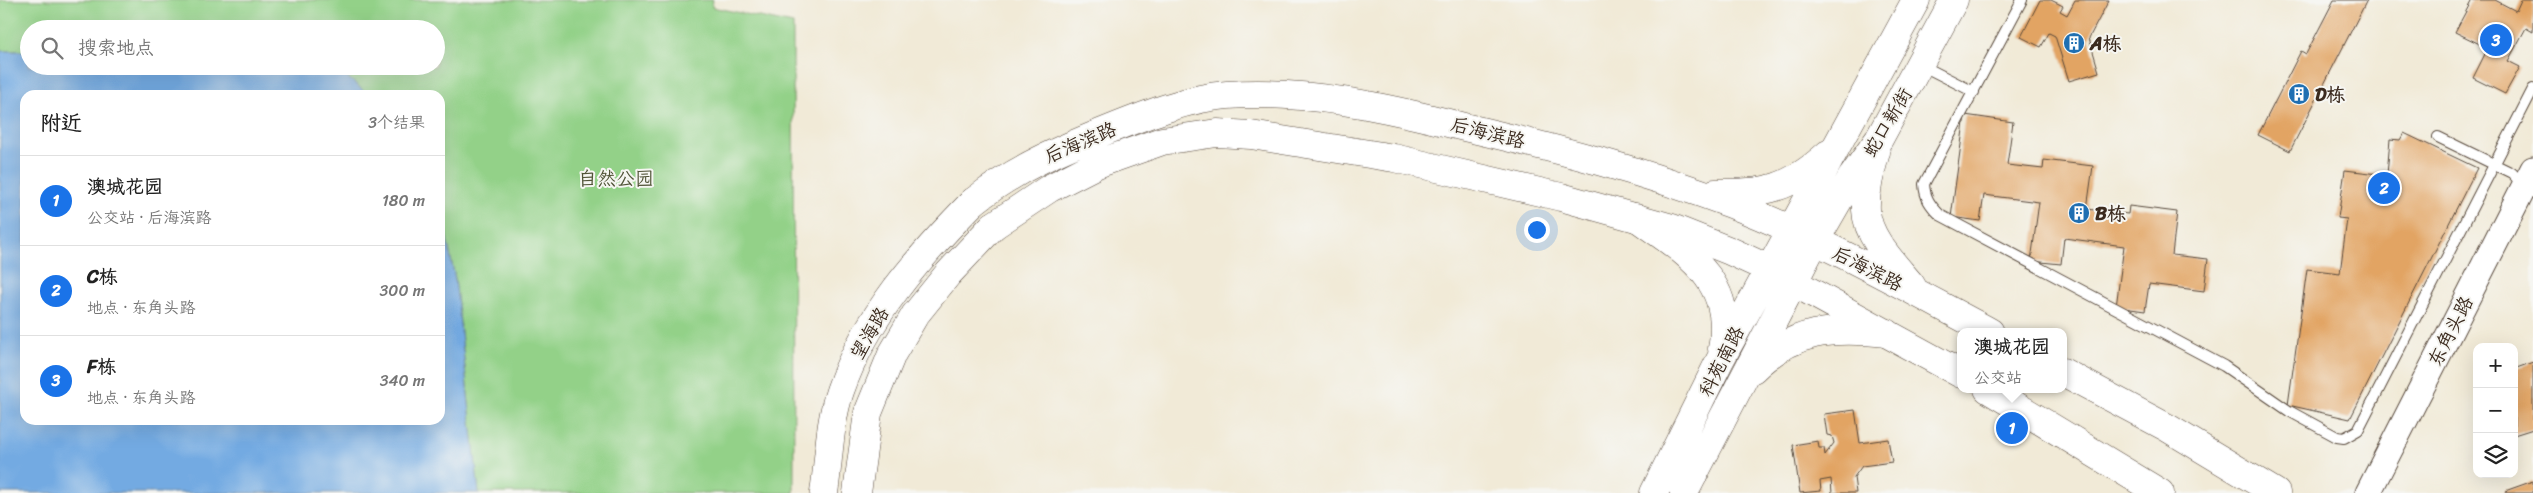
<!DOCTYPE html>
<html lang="zh">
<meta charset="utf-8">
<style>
body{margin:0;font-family:Sriracha,"LXGW WenKai TC",sans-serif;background:#f6f6f6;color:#222}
.controls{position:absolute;right:15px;bottom:15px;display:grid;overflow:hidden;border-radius:10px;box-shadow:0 5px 20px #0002}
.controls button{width:45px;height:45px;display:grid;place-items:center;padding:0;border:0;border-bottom:1px solid #e0e0e0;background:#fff;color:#222;font:25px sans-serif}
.you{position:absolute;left:1536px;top:229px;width:18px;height:18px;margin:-12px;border:4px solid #fff;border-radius:50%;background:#1a73e8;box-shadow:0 0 0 8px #1a73e833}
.badge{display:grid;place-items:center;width:32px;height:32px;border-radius:50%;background:#1a73e8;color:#fff;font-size:16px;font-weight:700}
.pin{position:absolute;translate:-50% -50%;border:2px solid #fff;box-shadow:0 1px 5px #0006}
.popup{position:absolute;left:1957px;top:328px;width:110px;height:65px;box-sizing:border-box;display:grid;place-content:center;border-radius:10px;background:#fff;filter:drop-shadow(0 1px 4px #0005);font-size:16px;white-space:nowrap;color:#767676}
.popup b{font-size:19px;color:#222}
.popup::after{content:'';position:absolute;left:50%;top:100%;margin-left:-10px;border:10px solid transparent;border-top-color:#fff}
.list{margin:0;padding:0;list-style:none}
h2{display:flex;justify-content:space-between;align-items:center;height:65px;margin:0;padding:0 20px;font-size:21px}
h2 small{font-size:16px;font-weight:400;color:#767676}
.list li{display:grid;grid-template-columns:32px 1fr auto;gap:15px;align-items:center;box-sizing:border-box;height:90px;padding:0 20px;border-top:1px solid #e0e0e0}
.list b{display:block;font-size:19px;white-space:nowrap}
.list p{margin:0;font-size:16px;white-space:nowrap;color:#767676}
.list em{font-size:16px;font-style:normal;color:#767676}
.icon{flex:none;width:28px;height:28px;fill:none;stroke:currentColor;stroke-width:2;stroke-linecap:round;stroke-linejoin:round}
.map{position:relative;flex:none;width:2533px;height:493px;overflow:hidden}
.search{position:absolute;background:#fff;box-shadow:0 5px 20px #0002;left:20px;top:20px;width:425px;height:55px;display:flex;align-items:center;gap:12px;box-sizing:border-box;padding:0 18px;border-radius:28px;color:#767676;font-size:19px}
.panel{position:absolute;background:#fff;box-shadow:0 5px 20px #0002;left:20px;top:90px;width:425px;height:335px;border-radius:15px}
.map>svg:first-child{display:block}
</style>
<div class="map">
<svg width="2533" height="493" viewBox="0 0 2533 493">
<rect width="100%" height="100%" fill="#f6f6f2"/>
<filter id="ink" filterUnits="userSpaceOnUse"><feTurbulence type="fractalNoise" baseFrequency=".02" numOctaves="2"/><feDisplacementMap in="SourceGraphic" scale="10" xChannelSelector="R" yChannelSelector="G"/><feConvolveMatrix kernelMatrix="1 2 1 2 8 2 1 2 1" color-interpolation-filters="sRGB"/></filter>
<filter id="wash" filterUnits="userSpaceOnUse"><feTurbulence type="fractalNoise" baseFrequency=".0096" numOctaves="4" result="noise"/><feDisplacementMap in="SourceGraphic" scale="20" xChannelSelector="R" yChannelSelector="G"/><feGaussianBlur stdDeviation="1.12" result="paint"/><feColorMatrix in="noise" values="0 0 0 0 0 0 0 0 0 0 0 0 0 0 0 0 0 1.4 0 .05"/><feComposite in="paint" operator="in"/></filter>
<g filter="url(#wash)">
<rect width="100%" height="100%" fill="#f1ead7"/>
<!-- green -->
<path fill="#93d188" stroke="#677e53" d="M0,0H713L712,7L793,24L794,493H479L455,279L440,204V95H369L347,77L328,66H436V29H29V51H0Z"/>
<!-- water -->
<path fill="#73aae2" stroke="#576a80" d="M0,51H29V66H328L347,77L369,95H25V420H440V204L455,279L479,493H0Z"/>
<g id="blocks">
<!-- building -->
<path fill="#e2a464" d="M2040,0H2051L2063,6L2060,11L2067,15L2075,0H2109L2089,38L2099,72L2069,81L2055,36L2049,33L2041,47L2021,37Z
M2334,0H2367L2290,151L2258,135L2301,51L2306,54Z
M2472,0H2495L2516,11L2521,0H2533V32L2526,28L2508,61L2520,67L2505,94L2473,78L2488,48L2455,32Z
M1965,115L2013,122L2007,165L2043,169L2044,160L2093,166L2087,209L2128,214L2129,206L2177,212L2172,255L2208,259L2204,291L2149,284L2145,311L2116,307L2124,246L2064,238L2061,264L2031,261L2039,202L1984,195L1980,221L1951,217Z
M2404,133L2477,168L2350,419L2288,405L2307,269L2340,273L2347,219L2338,218L2345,170L2387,175L2390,139L2400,140Z
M2533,362V429L2514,435V369Z
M1855,410L1860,443L1888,439L1892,462L1862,466L1854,477L1856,493H1832L1831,479L1820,481L1821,491L1800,493L1793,445L1818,441L1819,448H1824L1825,455L1834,443L1832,436L1827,435L1824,414Z
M2533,481V493H2506L2505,491Z"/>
</g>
</g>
<g filter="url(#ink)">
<use href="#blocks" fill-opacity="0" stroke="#56473a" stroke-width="1"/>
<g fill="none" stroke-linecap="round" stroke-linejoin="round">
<!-- service casing -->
<g stroke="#56473a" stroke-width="12">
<path id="service" d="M2022,0L1924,184C1925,198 1930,205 1940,215L2224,366L2289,411L2337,437L2344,438L2358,430L2533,89
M1921,65L1974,92
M2438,137L2512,173L2523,185"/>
</g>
<!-- tertiary casing -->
<g stroke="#56473a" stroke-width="27">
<path id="tertiary" d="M2368,493L2533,169"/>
</g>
<!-- secondary casing -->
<g stroke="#56473a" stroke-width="29">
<path id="secondary" d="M1876,152C1871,170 1865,190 1866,210C1867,238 1895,265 1912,286
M1715,193C1767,193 1788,190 1828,154
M973,202C1016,168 1063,148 1113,128C1148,114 1189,98 1227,95C1305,89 1390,108 1464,127C1554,148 1644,171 1731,204C1821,239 1905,287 1990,332
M993,226L1050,188L1097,164L1162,141L1217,133L1251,135L1394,158L1561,197L1672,228L1730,251L1769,269L1961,374
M1791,230L1916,0
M1815,241L1852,177L1879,139L1954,0
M2063,372L2168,428L2276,493
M1988,389L2160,493"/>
</g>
<!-- primary casing -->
<g stroke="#56473a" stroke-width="29">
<path id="primary" d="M1636,217C1686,253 1735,279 1722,349
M1753,369C1794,329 1832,327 1887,333
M824,493C829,460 829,423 840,391C866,316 919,257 973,202
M857,493L868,413L892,354L915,315L948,274L993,226
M1654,493L1720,360L1791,230
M1684,493L1815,241"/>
</g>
<!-- service -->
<use href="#service" stroke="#fff" stroke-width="10"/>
<!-- tertiary -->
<use href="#tertiary" stroke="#fff" stroke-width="25"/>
<!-- secondary -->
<use href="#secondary" stroke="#fff" stroke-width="28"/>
<!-- primary -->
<use href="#primary" stroke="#fff" stroke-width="28"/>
</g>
</g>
<!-- icons -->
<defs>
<g id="building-disc" transform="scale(1.125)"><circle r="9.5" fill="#1f6fb2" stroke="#f6f6f2"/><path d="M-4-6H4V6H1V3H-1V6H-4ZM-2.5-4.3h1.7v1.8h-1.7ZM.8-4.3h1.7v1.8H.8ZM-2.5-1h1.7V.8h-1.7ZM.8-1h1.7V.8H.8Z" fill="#fff"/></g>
</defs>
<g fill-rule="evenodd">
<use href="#building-disc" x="2074" y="43"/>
<use href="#building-disc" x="2299" y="94"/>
<use href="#building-disc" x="2079" y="213"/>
</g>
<g text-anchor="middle" stroke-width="4" stroke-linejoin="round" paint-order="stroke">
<!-- poi labels -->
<g font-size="19" font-weight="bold" fill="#3b2a1e" stroke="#f6f6f2" text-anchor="start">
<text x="2090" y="50">A栋</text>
<text x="2315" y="101">D栋</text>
<text x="2095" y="220">B栋</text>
</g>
<!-- street labels -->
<g font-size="19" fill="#3b2a1e" stroke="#f6f6f2">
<text transform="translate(1887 122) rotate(-59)" y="7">蛇口新街</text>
<text transform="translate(1488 132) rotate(14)" y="7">后海滨路</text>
<text transform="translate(1080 142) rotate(-23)" y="7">后海滨路</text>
<text transform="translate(1868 268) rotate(27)" y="7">后海滨路</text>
<text transform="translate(2450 331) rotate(-63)" y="7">东角头路</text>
<text transform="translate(869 333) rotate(-60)" y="7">望海路</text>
<text transform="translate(1721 361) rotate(-63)" y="7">科苑南路</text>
</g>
<!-- park labels -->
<g font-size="19" fill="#515438" stroke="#f6f6f2">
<text x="616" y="185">自然公园</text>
</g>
</g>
</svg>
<div class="controls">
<button>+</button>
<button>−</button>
<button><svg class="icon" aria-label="layers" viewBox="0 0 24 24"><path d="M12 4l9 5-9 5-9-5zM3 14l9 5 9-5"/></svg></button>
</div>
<div class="you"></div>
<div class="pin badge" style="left:2012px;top:428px">1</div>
<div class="popup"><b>澳城花园</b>公交站</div>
<div class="pin badge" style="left:2384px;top:188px">2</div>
<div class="pin badge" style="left:2496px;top:40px">3</div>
<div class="search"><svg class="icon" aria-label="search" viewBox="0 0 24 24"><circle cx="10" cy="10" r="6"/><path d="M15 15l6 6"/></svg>搜索地点</div>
<section class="panel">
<h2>附近<small>3个结果</small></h2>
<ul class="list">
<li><span class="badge">1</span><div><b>澳城花园</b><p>公交站 · 后海滨路</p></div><em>180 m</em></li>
<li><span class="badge">2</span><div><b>C栋</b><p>地点 · 东角头路</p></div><em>300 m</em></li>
<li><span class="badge">3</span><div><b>F栋</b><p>地点 · 东角头路</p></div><em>340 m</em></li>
</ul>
</section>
</div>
